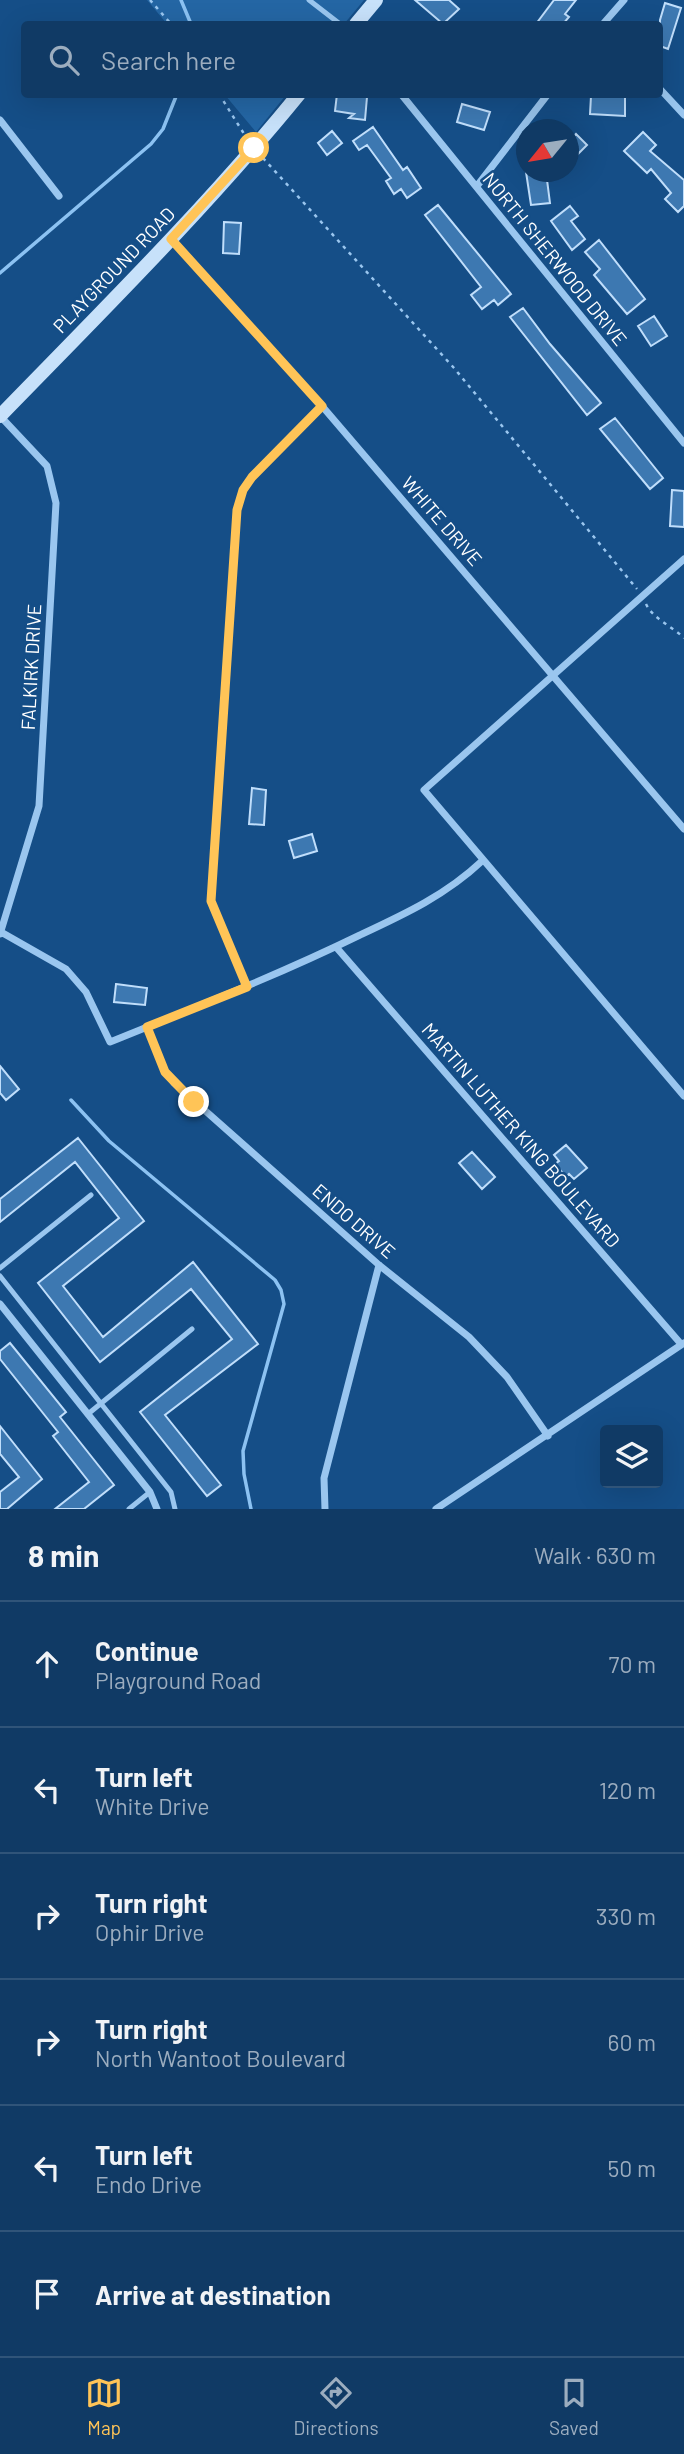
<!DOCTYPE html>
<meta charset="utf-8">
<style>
body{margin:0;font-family:Barlow,sans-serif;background:#19416b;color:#f1f3f6}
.controls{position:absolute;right:21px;bottom:21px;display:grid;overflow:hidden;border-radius:7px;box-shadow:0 7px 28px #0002}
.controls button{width:63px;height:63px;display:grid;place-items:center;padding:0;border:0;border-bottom:2px solid #305479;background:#103a65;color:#f1f3f6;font:35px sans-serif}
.compass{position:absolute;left:516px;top:119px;width:63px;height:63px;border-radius:50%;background:#103a65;box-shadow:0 7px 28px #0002;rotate:240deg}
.stop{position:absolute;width:21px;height:21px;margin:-16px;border:5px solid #ffc457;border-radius:50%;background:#fff}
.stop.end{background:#ffc457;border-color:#fff;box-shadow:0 2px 7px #0008}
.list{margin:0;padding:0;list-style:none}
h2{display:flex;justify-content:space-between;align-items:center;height:91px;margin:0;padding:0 28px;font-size:30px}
h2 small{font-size:23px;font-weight:400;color:#9cadbf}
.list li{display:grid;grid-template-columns:46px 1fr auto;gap:21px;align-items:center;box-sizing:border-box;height:126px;padding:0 28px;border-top:2px solid #305479}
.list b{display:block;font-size:26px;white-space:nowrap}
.list p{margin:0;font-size:23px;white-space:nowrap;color:#9cadbf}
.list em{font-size:23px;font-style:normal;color:#9cadbf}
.icon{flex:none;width:38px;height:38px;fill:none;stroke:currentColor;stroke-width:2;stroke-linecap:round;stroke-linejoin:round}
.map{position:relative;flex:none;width:684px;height:1509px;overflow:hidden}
.search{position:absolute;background:#103a65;box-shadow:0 7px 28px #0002;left:21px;right:21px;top:21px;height:77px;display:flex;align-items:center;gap:18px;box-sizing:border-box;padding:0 24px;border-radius:7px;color:#9cadbf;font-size:26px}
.sheet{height:847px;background:#103a65}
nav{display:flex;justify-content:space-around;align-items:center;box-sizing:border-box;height:98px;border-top:2px solid #305479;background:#103a65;font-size:19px;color:#9cadbf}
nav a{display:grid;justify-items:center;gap:4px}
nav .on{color:#ffc457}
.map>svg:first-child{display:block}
</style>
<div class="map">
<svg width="684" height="1509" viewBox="0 0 684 1509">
<rect width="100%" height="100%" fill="#154e87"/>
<!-- green -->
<path fill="#2466a4" d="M147,0H364L344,24H167Z
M225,95H286L256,132Z"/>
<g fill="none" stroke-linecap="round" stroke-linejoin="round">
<!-- stream -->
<path stroke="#8cc2f2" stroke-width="3.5" d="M181,0L191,24
M0,273L151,144L163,129L177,94
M71,1100L109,1141L275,1280L281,1290L284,1304L243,1451L244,1474L251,1509"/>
</g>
<!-- building -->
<path fill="#3d78b1" stroke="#c0defb" stroke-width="2" d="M415,0H449L459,9L443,24Z
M554,0H576L565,14L569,17L563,24H536Z
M665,3L681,8L668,49L660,46V20Z
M337,94L367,97L365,120L349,118L354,114L335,111Z
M591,96L625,97V116L590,114Z
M462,104L490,112L484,130L457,122Z
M373,127L403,170L407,167L421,188L407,198L401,189L394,194L386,181L391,178L367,145L359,150L353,141Z
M332,131L342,143L327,155L318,143Z
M643,132L656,145L650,151L684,180V206L678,212L665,199L671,193L651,169L647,173L624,151Z
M576,134L587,145L569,163V141Z
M526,172H546L550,203L531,205Z
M438,205L511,294L498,305L494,300L482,309L471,295L481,287L425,215Z
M570,206L578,216L571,221L585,239L572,250L551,221Z
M224,222L241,223L239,254L223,253Z
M599,240L645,299L627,314L594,275L600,269L585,252Z
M523,308L550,344L601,403L587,415L510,317Z
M654,316L667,336L651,346L638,326Z
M615,418L663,478L650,489L600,429Z
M672,490L684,491V527L670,526Z
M252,788L266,790L264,825L249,824Z
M312,834L317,851L294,858L289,841Z
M116,984L147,988L145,1005L114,1002Z
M0,1066L19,1089L6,1100L0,1093Z
M78,1138L144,1221L63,1286L103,1337L193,1262L258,1344L165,1415L221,1485L207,1496L140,1412L232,1339L191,1289L100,1362L38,1283L119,1218L75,1162L0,1222V1199Z
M566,1145L587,1168L574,1179L569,1174L566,1177L555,1164L559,1161L554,1155Z
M472,1152L495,1177L482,1189L459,1163Z
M10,1343L66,1412L60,1417L114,1485L84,1509H55L89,1482L53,1436L58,1432L0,1359V1351Z
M0,1426L42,1479L7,1509H0V1492L19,1477L0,1454Z"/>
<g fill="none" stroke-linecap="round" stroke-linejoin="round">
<!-- path -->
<path stroke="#9ac6ef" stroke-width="2.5" stroke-dasharray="3.5 5" stroke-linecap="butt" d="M150,0L171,24
M219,94L246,137
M263,158L454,368L637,589
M646,604C653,619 672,626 684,638"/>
<!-- service -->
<path stroke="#9ac6ef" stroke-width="5" d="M309,0L340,24
M0,1268L91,1195
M0,1276L171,1492L175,1509
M88,1414L192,1329
M129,1509L150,1492"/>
<!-- minor -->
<path stroke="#9ac6ef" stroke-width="7" d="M603,24L624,0
M660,89L684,115
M401,94L684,443
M0,120L59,196
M477,186L548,94
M171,239L322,406L684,829
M0,416L47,466L56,503L39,806L0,934
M684,559L424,790L684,1096
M1,932L66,969L86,992L110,1042C194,1008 278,975 360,935C405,914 446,895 482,861
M336,947L681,1344
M247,987L211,901L237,510L243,490L252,477L322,406
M147,1027L165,1071L174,1083L379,1265L469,1337L507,1377L548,1436
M0,1304L150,1492L157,1509
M325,1509L324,1478L379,1265
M436,1509L684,1343"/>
<!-- secondary -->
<path stroke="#c7e1fa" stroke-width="14" d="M356,24L376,0
M0,416C102,311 206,208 299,94"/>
</g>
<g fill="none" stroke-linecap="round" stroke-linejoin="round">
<!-- route -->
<path stroke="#ffc457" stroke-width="9" d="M194,1102L165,1072L147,1027L247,987L211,901L237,510L243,490L252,477L322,406L171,239L254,148"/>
</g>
<g text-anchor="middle" stroke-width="5" stroke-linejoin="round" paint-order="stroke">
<!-- street labels -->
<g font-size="19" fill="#fff" stroke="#154e87">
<text transform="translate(555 259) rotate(51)" y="7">NORTH SHERWOOD DRIVE</text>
<text transform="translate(114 270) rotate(-46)" y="7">PLAYGROUND ROAD</text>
<text transform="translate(442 521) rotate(49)" y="7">WHITE DRIVE</text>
<text transform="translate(31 667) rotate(-87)" y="7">FALKIRK DRIVE</text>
<text transform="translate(521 1135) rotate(49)" y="7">MARTIN LUTHER KING BOULEVARD</text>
<text transform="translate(354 1221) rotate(41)" y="7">ENDO DRIVE</text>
</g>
</g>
</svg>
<div class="controls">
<button><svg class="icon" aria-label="layers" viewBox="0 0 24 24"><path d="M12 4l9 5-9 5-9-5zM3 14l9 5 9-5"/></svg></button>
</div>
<svg class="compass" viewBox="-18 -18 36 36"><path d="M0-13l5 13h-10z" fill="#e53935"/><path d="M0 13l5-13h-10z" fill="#9cadbf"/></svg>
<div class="stop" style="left:254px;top:148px"></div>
<div class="stop end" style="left:194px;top:1102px"></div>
<div class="search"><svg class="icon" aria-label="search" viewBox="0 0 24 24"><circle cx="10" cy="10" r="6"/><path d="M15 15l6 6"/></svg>Search here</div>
</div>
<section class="sheet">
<h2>8 min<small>Walk · 630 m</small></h2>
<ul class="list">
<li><svg class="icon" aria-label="ahead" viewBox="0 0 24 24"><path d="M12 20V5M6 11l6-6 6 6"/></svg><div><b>Continue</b><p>Playground Road</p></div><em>70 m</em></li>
<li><svg class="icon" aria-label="left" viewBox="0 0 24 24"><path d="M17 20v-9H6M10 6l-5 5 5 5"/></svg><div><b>Turn left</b><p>White Drive</p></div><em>120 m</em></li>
<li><svg class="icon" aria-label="right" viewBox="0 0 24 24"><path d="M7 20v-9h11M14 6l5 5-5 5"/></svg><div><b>Turn right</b><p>Ophir Drive</p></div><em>330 m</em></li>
<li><svg class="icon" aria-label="right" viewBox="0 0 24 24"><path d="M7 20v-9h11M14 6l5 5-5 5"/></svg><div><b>Turn right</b><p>North Wantoot Boulevard</p></div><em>60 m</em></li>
<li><svg class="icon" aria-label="left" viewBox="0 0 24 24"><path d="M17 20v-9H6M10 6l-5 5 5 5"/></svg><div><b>Turn left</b><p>Endo Drive</p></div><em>50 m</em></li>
<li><svg class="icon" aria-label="arrive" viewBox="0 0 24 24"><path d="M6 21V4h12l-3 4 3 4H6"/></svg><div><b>Arrive at destination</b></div></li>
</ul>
</section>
<nav>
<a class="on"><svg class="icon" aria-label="map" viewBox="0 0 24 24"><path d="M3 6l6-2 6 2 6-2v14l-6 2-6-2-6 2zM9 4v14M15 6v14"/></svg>Map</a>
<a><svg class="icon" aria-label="directions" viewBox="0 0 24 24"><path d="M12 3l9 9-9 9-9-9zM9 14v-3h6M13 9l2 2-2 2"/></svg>Directions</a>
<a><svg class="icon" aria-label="saved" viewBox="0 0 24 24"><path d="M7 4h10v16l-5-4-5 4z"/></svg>Saved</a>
</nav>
